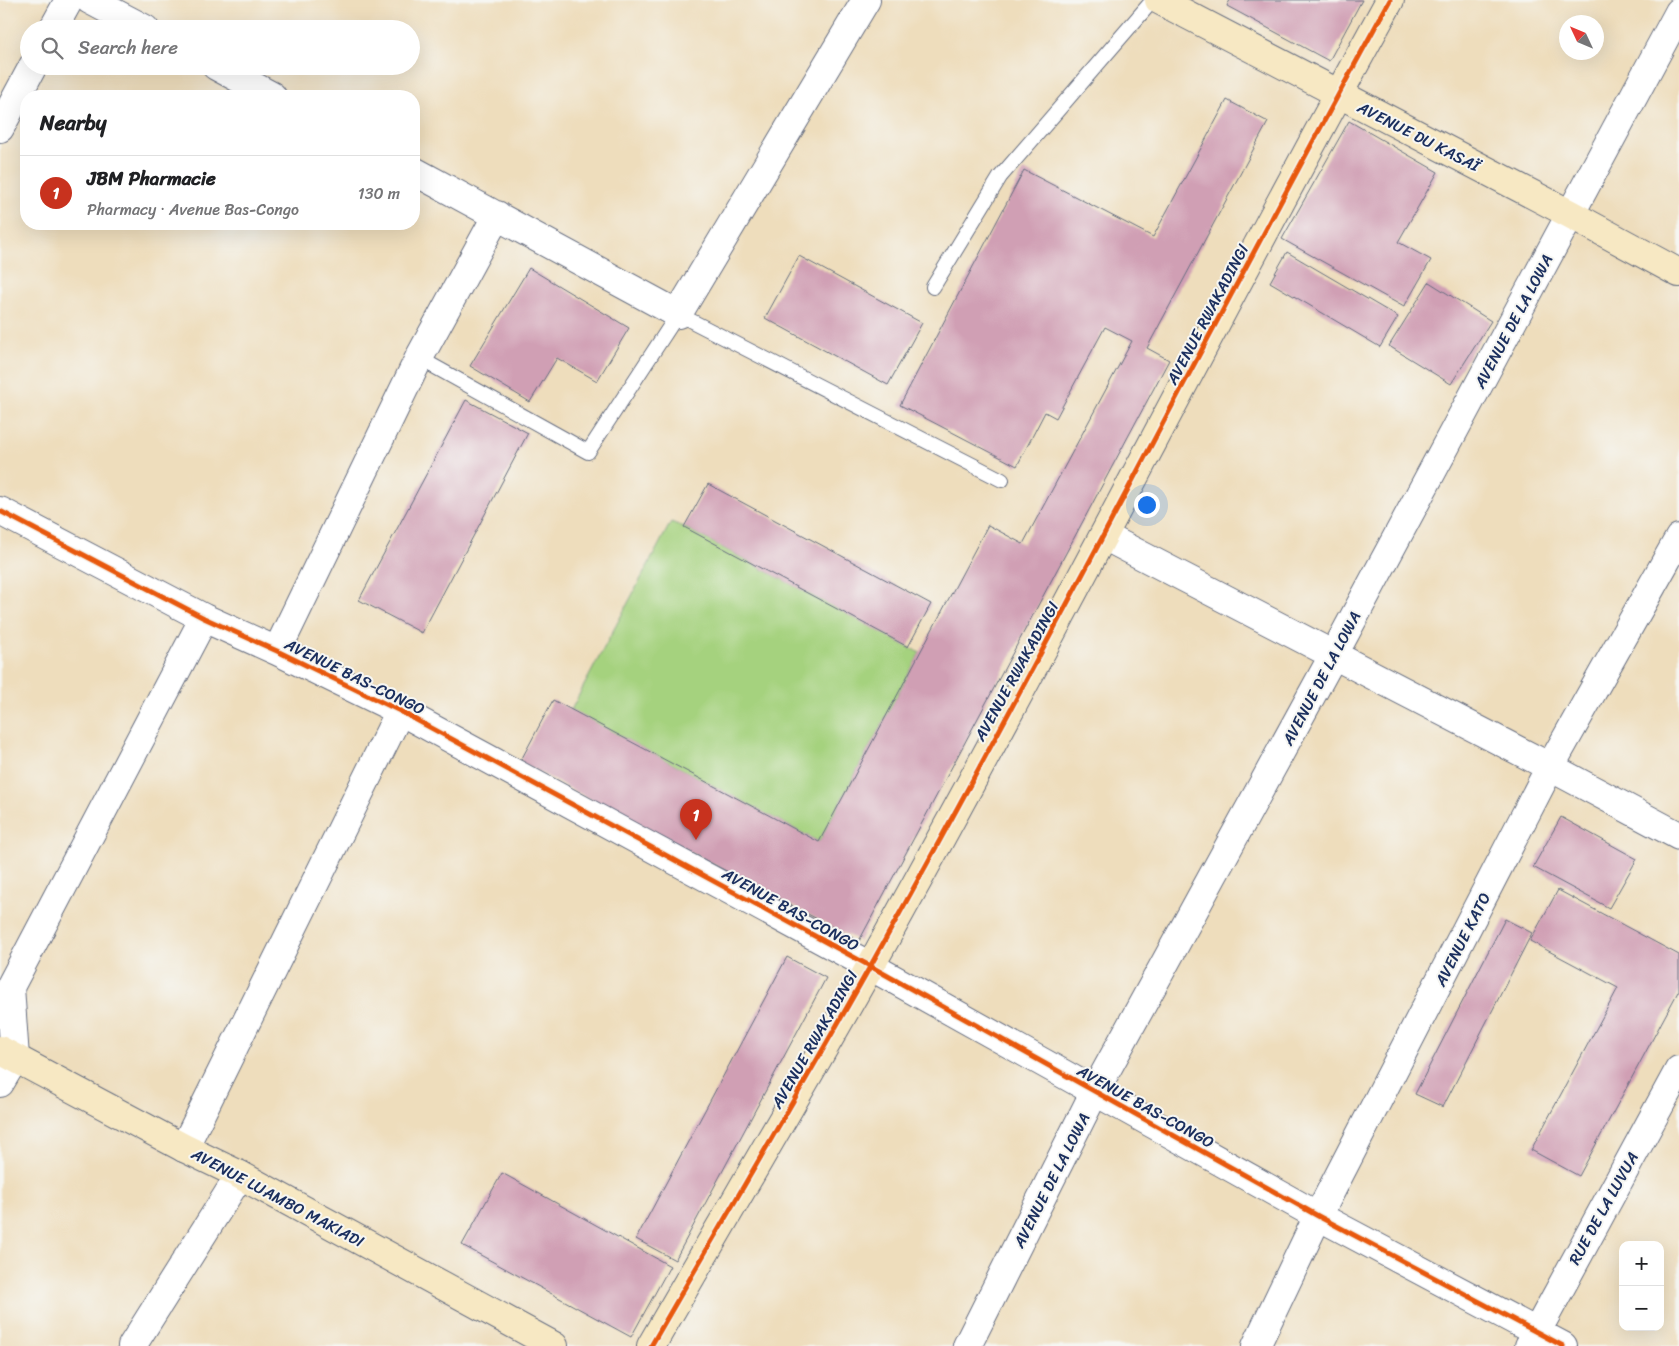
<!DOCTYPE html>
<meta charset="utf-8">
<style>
body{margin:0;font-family:Sriracha,sans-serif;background:#f2f2f2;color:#202124}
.controls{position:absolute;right:15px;bottom:15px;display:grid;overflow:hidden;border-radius:10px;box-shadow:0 5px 20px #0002}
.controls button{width:45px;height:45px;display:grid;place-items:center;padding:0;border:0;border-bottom:1px solid #e0e0e0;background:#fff;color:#202124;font:25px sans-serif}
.compass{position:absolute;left:1559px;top:15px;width:45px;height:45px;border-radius:50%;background:#fff;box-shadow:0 5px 20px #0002;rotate:314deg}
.you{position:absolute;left:1146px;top:504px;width:18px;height:18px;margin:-12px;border:4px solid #fff;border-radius:50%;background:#1a73e8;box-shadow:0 0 0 8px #1a73e833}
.badge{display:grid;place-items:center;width:32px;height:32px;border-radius:50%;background:#c8321e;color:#fff;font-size:16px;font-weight:700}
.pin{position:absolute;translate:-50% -41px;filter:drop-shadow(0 1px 2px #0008)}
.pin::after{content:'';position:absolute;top:26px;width:18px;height:15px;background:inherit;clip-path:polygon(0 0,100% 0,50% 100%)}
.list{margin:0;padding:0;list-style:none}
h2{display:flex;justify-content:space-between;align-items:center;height:65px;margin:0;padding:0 20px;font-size:21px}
h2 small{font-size:16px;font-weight:400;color:#757577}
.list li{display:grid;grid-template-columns:32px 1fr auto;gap:15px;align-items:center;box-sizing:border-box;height:75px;padding:0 20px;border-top:1px solid #e0e0e0}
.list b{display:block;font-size:19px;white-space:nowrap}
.list p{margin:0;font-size:16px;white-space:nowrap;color:#757577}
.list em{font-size:16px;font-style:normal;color:#757577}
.icon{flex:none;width:28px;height:28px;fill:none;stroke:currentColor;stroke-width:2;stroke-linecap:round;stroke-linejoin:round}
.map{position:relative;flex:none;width:1679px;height:1346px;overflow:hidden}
.search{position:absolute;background:#fff;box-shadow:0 5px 20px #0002;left:20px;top:20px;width:400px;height:55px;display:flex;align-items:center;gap:12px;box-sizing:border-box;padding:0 18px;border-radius:28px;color:#757577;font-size:19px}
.panel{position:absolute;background:#fff;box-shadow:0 5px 20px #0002;left:20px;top:90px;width:400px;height:140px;border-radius:20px}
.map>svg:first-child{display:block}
</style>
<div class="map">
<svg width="1679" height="1346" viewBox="0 0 1679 1346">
<rect width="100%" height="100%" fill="#f6f6f2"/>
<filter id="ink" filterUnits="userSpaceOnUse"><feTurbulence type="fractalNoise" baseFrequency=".02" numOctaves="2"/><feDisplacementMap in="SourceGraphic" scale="10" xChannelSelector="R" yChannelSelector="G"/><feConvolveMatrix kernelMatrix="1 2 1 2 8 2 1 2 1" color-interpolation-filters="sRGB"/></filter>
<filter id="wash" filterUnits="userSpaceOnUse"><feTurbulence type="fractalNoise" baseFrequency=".0096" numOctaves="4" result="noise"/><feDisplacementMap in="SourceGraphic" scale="20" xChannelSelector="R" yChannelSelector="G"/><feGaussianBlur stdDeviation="1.12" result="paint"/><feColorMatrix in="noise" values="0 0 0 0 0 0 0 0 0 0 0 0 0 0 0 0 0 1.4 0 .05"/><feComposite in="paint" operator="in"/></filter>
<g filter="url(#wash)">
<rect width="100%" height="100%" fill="#eeddbc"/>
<!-- green -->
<path fill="#a5d27e" stroke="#60806e" d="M671,522L684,527L920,653L819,842L571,710Z"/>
<g id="blocks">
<!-- building -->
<path fill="#d09fb4" d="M1230,0H1362L1329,61L1227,6Z
M1227,100L1268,122L1147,348L1169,360L859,941L520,762L553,700L819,842L988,525L1023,544L1132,341L1105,327L1056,418L1045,412L1017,466L900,405L1024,170L1153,237Z
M1349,121L1438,172L1398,242L1431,260L1404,307L1282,239Z
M1287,252L1398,317L1380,347L1270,282Z
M799,256L922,323L888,385L765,318Z
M529,268L629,328L597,381L557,358L530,402L470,366Z
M1429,282L1491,321L1451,384L1389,346Z
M466,400L528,433L422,633L359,600Z
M708,484L931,604L908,647L684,527Z
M1561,817L1637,859L1609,908L1533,867Z
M1558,890L1679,955V990L1579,1176L1531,1150L1618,988L1530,941Z
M1505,919L1532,933L1443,1107L1415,1094Z
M787,957L826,978L675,1260L636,1239Z
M502,1173L670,1266L631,1337L462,1245Z"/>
</g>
</g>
<g filter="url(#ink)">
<use href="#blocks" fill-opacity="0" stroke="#656c7f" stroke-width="1"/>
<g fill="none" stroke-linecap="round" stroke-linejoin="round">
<!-- lane casing -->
<g stroke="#656c7f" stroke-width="16">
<path id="lane" d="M933,287L1000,177L1153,0
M419,358L588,452L678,314L1002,480"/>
</g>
<!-- street casing -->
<g stroke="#656c7f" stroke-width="30">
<path id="street" d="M90,0L145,29
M53,29L69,0
M216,66L272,96
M0,128L33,66
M414,171L678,314L866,0
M0,511L204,618L277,651L400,711L870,966L1318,1216L1563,1346
M1104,536L1550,767L1679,836
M277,651L419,358L497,215
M0,1083L15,1058L10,987L204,618
M184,1148L400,711
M132,1346L240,1175
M967,1346L1095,1091L1333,656L1679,12
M1256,1346L1318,1216L1550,767L1679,538
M1529,1346L1679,1070"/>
</g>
<!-- secondary casing -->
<g stroke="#656c7f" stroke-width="30">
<path id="secondary" d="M1159,0L1570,214L1679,273
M0,1050L184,1148L240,1175L554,1346
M651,1346C724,1219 799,1093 871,965C1049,646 1214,320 1390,0"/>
</g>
<!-- lane -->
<use href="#lane" stroke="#fff" stroke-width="14"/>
<!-- street -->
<use href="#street" stroke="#fff" stroke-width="28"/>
<!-- secondary -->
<use href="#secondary" stroke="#f7e8c3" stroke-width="28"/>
<!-- cycleway casing -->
<g stroke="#f6f6f2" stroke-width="8">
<path id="cycleway" d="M0,511L204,618L277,651L400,711L870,966L1318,1216L1563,1346
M651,1346C724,1219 799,1093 871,965C1049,646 1214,320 1390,0"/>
</g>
<!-- cycleway -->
<use href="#cycleway" stroke="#e8590c" stroke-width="5"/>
</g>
</g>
<g text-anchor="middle" stroke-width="4" stroke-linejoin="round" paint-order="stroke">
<!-- street labels -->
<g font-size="16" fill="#1b2f5e" stroke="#f6f6f2">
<text transform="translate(1419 136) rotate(27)" y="6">AVENUE DU KASAÏ</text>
<text transform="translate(1207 314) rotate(-62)" y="6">AVENUE RWAKADINGI</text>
<text transform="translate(1513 321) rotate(-62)" y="6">AVENUE DE LA LOWA</text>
<text transform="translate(1016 671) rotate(-61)" y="6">AVENUE RWAKADINGI</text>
<text transform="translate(355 676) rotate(26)" y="6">AVENUE BAS-CONGO</text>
<text transform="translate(1321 678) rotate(-62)" y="6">AVENUE DE LA LOWA</text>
<text transform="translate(791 909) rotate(29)" y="6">AVENUE BAS-CONGO</text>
<text transform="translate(1462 939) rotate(-63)" y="6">AVENUE KATO</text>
<text transform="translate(814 1039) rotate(-60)" y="6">AVENUE RWAKADINGI</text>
<text transform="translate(1146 1106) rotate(29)" y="6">AVENUE BAS-CONGO</text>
<text transform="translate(1051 1180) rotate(-63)" y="6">AVENUE DE LA LOWA</text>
<text transform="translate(278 1197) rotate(28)" y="6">AVENUE LUAMBO MAKIADI</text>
<text transform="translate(1603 1208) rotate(-61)" y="6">RUE DE LA LUVUA</text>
</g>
</g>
</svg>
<div class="controls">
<button>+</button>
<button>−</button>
</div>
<svg class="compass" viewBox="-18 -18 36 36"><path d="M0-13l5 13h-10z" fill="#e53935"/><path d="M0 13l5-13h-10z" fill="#757577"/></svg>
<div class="you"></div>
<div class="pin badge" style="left:696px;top:840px">1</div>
<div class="search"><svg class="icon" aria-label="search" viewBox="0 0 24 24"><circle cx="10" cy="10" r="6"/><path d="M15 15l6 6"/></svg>Search here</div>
<section class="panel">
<h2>Nearby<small></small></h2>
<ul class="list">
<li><span class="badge">1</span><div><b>JBM Pharmacie</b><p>Pharmacy · Avenue Bas-Congo</p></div><em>130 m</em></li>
</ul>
</section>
</div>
